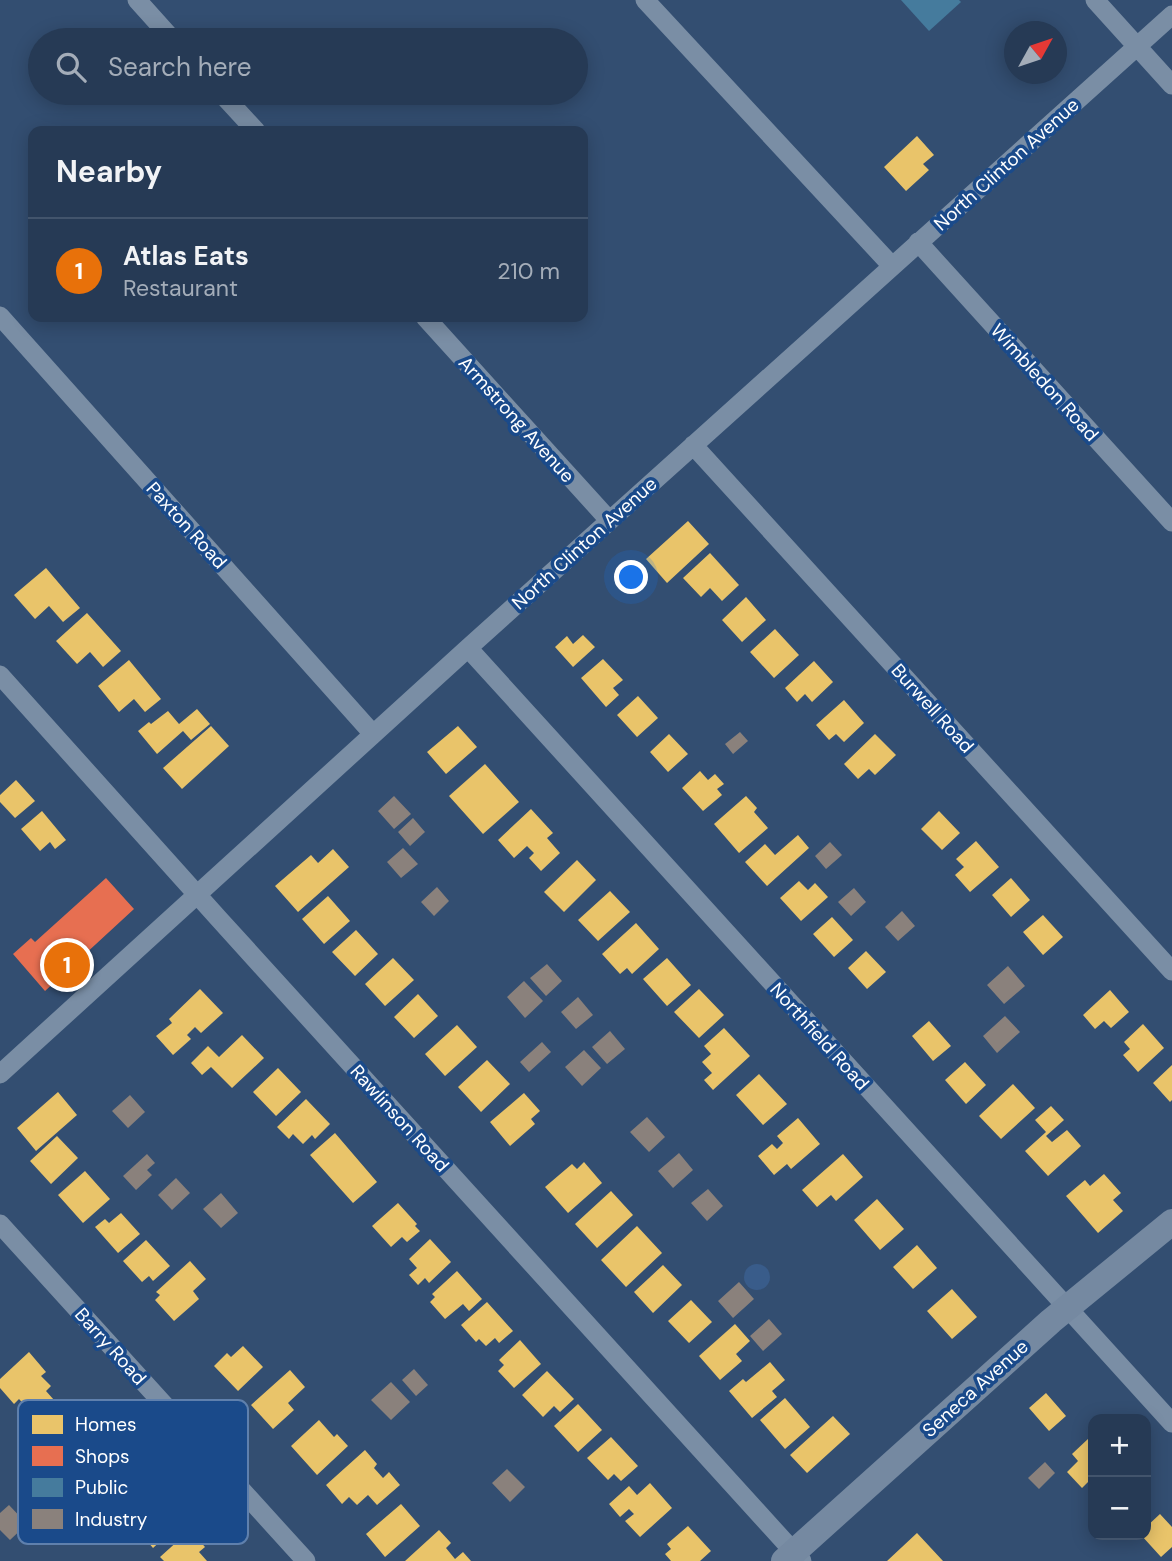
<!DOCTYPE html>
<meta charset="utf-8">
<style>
body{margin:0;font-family:"DM Sans",sans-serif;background:#2e415b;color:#f1f3f6}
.controls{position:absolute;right:21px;bottom:21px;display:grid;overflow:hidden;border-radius:14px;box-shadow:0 4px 18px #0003}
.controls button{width:63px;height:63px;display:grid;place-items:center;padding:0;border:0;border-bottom:2px solid #42546c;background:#263a55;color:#f1f3f6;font:35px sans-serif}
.compass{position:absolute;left:1004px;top:21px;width:63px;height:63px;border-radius:50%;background:#263a55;box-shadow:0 4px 18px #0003;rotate:50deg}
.you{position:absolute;left:632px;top:578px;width:24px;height:24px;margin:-18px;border:5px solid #fff;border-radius:50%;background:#1a73e8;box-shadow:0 0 0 10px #1a73e833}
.badge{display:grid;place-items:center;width:46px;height:46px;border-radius:50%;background:#b8c1cd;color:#fff;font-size:23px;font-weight:700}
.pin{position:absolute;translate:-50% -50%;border:4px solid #fff;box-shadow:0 2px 7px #0006}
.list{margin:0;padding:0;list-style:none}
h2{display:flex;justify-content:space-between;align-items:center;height:91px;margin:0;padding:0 28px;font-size:30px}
h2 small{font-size:23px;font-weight:400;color:#a4adb9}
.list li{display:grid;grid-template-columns:46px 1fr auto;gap:21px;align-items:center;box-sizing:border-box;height:105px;padding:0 28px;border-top:2px solid #42546c}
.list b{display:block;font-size:26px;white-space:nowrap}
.list p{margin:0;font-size:23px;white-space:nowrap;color:#a4adb9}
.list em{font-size:23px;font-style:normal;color:#a4adb9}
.icon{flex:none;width:38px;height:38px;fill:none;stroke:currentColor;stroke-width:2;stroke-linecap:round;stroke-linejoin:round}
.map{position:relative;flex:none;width:1172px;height:1561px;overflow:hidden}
.search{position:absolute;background:#263a55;box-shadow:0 4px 18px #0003;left:28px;top:28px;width:560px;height:77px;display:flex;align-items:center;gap:18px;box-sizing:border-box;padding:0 24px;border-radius:38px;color:#a4adb9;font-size:26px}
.panel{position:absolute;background:#263a55;box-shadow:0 4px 18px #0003;left:28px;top:126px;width:560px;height:196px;border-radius:14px}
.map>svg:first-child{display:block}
</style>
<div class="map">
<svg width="1172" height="1561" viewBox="0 0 1172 1561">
<rect width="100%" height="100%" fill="#334e71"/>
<!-- water -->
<path fill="#395c8a" d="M744 1277a13 13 0 1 1 26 0a13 13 0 1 1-26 0Z"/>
<!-- homes -->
<path fill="#e9c46a" d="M917,136L934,155L923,164L929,170L906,191L884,167Z
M688,521L709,544L667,583L646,559Z
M710,553L739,585L722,601L710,588L701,597L683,578Z
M46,568L80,608L63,622L49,606L35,619L14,595Z
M746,597L766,620L742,642L722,620Z
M87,613L121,651L103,667L90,652L77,664L56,641Z
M775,629L799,655L774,678L750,652Z
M583,635L595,647L573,667L555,647L567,636L573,644Z
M603,659L623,680L613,688L619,695L606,707L581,678Z
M129,660L161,699L145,712L134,699L119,712L98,686Z
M814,661L833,682L812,702L805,694L797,702L785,688Z
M638,696L658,718L637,737L617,715Z
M844,700L864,723L844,742L836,734L829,740L816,725Z
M197,709L210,724L191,740L183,731L157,754L138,731L149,722L151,724L168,711L179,724Z
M211,726L229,746L182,789L163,768Z
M458,726L477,747L446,774L427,752Z
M669,734L688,754L668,772L650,752Z
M875,734L896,755L875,775L869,769L858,779L844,764Z
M485,764L519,802L483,834L449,796Z
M700,771L708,780L715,774L724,784L717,789L722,795L703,811L682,788Z
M16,780L35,801L15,818L0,802V795Z
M746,796L757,808L754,812L768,828L739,853L714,824Z
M531,809L553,833L547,838L560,853L541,871L529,858L534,853L527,846L514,858L498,840Z
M42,811L66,840L55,849L50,842L40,851L21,829Z
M939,811L960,833L942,850L921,829Z
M798,835L809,848L767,886L745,862L765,844L775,855Z
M976,841L999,867L970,892L955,875L964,867L956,859Z
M333,849L349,867L298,912L275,886L311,855L318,863Z
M577,860L596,880L564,912L544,892Z
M1011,878L1030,900L1011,917L992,895Z
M799,881L808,890L815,883L828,897L801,921L780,898Z
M610,891L630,912L598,941L578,920Z
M328,896L350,921L324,944L302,919Z
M1043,915L1063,937L1043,955L1023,932Z
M832,917L853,940L834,957L813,934Z
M636,923L659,949L632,974L627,968L620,974L602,954Z
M356,930L378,954L355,976L332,952Z
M866,951L886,972L867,989L848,968Z
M393,958L414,980L385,1006L365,984Z
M667,958L691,985L667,1006L643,979Z
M200,989L223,1013L201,1033L195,1027L187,1035L191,1039L173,1055L156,1036L172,1023L169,1019Z
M699,989L724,1015L699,1038L674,1012Z
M1110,990L1129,1012L1111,1028L1104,1021L1095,1029L1083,1015Z
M418,994L438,1016L414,1038L394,1017Z
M929,1021L951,1046L933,1061L912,1036Z
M1143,1024L1164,1048L1138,1072L1123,1055L1130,1049L1124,1042Z
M457,1025L477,1047L445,1076L425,1054Z
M724,1028L750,1056L713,1090L704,1080L712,1073L702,1062L711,1054L704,1046Z
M242,1035L264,1058L232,1088L211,1067L202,1075L191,1063L208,1046L219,1057Z
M487,1060L510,1084L481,1112L458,1087Z
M965,1062L986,1085L966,1104L945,1080Z
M1172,1065V1100L1170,1102L1153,1083Z
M278,1068L301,1092L276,1116L253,1092Z
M759,1074L787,1104L763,1125L736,1095Z
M1013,1084L1035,1108L1001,1139L979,1116Z
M58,1092L77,1115L36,1151L17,1128Z
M524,1093L540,1111L531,1119L535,1124L510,1146L490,1122Z
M306,1099L330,1124L315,1139L312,1135L303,1144L293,1134L289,1139L277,1127Z
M1051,1106L1064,1120L1046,1136L1052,1142L1067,1130L1081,1146L1048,1176L1025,1151L1046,1132L1035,1120Z
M798,1118L820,1144L791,1169L787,1164L774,1175L758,1156L772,1144L777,1149L783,1143L777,1136Z
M335,1133L377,1182L353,1203L310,1155Z
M57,1136L78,1158L51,1184L30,1161Z
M843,1154L863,1177L836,1201L831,1195L817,1207L802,1190Z
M584,1162L602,1183L568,1213L545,1187L572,1164L577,1169Z
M85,1171L110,1199L83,1223L58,1195Z
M1104,1174L1121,1193L1113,1200L1123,1211L1098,1233L1066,1196L1085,1180L1090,1186Z
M611,1191L633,1215L597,1248L575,1224Z
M877,1199L904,1229L880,1250L854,1220Z
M398,1203L417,1224L415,1226L420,1231L407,1242L402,1237L391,1247L372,1226Z
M121,1213L140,1234L118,1253L95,1227L105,1219L109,1223Z
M637,1226L662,1253L626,1287L601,1260Z
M430,1239L451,1262L429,1283L425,1278L418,1285L409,1275L417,1268L409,1259Z
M146,1240L170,1266L153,1281L149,1276L142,1282L123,1261Z
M917,1245L937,1268L913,1289L893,1267Z
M190,1261L206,1279L193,1291L199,1299L174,1321L155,1300L160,1295L156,1292Z
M663,1265L682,1285L653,1313L634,1292Z
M457,1271L482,1299L469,1311L463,1304L445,1319L430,1302L435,1297L432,1294Z
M952,1289L977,1317L952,1339L927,1311Z
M691,1300L712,1322L689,1343L668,1321Z
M487,1302L513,1331L499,1343L495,1338L486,1346L479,1339L476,1342L461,1325Z
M735,1324L750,1341L736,1354L742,1361L720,1380L699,1356Z
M520,1340L541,1364L514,1388L498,1371L504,1365L499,1360Z
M243,1346L263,1367L238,1391L214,1366L227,1353L231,1357Z
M29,1352L46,1372L41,1376L51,1386L46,1391L62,1409L43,1425L19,1399L14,1404L0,1388V1379Z
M770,1362L785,1380L772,1391L777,1397L752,1418L729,1391L743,1379L746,1382Z
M290,1370L305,1387L288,1403L294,1410L273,1429L251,1405Z
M547,1371L574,1399L560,1412L554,1406L543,1417L522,1395Z
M1046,1393L1066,1416L1049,1431L1029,1408Z
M785,1398L810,1427L785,1449L760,1420Z
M578,1404L602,1430L578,1452L554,1426Z
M833,1416L850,1434L807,1473L790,1455Z
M319,1420L334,1437L337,1434L348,1446L317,1475L291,1446Z
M611,1437L638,1466L621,1481L614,1474L608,1480L587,1458Z
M1089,1438L1093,1442V1477L1082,1488L1067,1472L1078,1461L1072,1454Z
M365,1450L377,1464L374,1468L383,1478L389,1472L400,1485L377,1505L368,1495L357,1505L349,1497L342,1504L326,1485Z
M142,1473L171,1504L163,1511L177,1526L153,1548L141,1534L150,1526L128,1502L138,1493L130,1485Z
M650,1483L672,1508L640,1537L625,1521L634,1514L629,1509L620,1517L609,1504L629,1486L637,1495Z
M401,1504L420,1526L385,1557L366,1534Z
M1160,1514L1172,1527V1547L1161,1557L1141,1535H1146V1527Z
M688,1526L711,1551L700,1561H671L665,1554L671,1549L667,1544Z
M190,1530L205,1547L199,1552L207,1561H164L160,1557Z
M439,1530L451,1543L446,1548L455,1559L463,1552L471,1561H405Z
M917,1533L943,1561H887Z"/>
<!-- shops -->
<path fill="#e76f51" d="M106,878L134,909L45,991L13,954L31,938L35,942Z"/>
<!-- public -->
<path fill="#457b9d" d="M901,0H959L961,2L929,31Z"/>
<!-- industry -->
<path fill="#8a817c" d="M740,732L748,741L733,754L725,744Z
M394,796L411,814L394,829L378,811Z
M413,818L425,832L410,846L398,832Z
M830,842L842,855L826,869L815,856Z
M403,848L418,864L401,878L387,862Z
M437,887L449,901L434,916L421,902Z
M854,888L866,902L851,916L838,902Z
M902,911L915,926L898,941L885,927Z
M547,964L562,981L546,996L530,978Z
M1008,966L1025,986L1004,1004L987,985Z
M524,981L543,1001L525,1018L507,997Z
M578,997L593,1015L576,1029L561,1012Z
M1005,1016L1020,1032L997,1053L983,1036Z
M610,1031L625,1049L607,1064L592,1047Z
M542,1042L551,1052L529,1072L520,1062Z
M584,1050L601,1068L582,1086L565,1067Z
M130,1095L145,1112L128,1128L112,1111Z
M647,1117L665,1137L649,1152L630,1132Z
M679,1153L693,1170L673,1188L658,1171Z
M147,1154L155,1163L147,1170L152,1175L136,1190L123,1176Z
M176,1178L190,1193L172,1210L158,1195Z
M708,1189L723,1206L707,1221L691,1203Z
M221,1193L238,1213L221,1228L203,1209Z
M739,1282L754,1299L733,1318L718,1301Z
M769,1319L782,1334L763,1351L750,1336Z
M414,1369L428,1385L416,1396L402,1380Z
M391,1382L410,1402L391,1420L371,1400Z
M1045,1462L1055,1473L1039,1489L1028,1478Z
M507,1469L525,1487L510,1502L492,1483Z
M9,1505L27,1524L10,1540L0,1530V1513Z"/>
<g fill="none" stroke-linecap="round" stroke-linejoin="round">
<!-- street -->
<path stroke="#7a8ea5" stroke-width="19" d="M137,0L173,40
M645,0L892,266
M1095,0L1172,85
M221,93L256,131
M918,242L1172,522
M0,316L373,734
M425,317L609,520
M693,445L1172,971
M468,648L1172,1423
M0,675L219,919L802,1561
M0,1074L468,648L1172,15
M0,1224L306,1561"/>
<!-- secondary -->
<path stroke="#7589a1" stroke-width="26" d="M784,1561L1051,1321L1172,1222"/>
</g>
<g text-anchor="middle" stroke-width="7" stroke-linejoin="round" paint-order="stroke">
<!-- street labels -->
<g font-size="19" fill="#fff" stroke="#1a4a8a">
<text transform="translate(1006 164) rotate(-42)" y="7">North Clinton Avenue</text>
<text transform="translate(1045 382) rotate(48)" y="7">Wimbledon Road</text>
<text transform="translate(517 419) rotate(48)" y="7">Armstrong Avenue</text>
<text transform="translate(187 525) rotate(48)" y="7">Paxton Road</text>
<text transform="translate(584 543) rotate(-42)" y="7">North Clinton Avenue</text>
<text transform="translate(933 708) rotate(48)" y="7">Burwell Road</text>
<text transform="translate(820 1036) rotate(48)" y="7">Northfield Road</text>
<text transform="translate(400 1118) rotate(48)" y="7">Rawlinson Road</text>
<text transform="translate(111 1346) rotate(48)" y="7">Barry Road</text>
<text transform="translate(975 1388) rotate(-42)" y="7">Seneca Avenue</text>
</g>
</g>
<!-- legend -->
<rect x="18" y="1400" width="230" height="144" rx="10" fill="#1a4a8a" stroke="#5f80ad" stroke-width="2"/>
<rect x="32" y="1415" width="31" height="19" fill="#e9c46a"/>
<rect x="32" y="1446" width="31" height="20" fill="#e76f51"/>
<rect x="32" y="1478" width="31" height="19" fill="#457b9d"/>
<rect x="32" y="1509" width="31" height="20" fill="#8a817c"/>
<g font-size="19" fill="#fff">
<text x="75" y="1431">Homes</text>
<text x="75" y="1463">Shops</text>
<text x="75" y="1494">Public</text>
<text x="75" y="1526">Industry</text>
</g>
</svg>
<div class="controls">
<button>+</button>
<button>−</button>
</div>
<svg class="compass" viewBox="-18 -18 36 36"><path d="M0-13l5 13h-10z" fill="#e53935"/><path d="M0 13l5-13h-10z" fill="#a4adb9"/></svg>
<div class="you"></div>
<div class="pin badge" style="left:67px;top:965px;background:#e8710a">1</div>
<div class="search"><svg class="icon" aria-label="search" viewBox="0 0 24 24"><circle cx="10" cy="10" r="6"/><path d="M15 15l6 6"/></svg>Search here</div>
<section class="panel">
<h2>Nearby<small></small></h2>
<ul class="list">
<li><span class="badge" style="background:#e8710a">1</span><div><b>Atlas Eats</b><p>Restaurant</p></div><em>210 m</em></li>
</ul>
</section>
</div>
